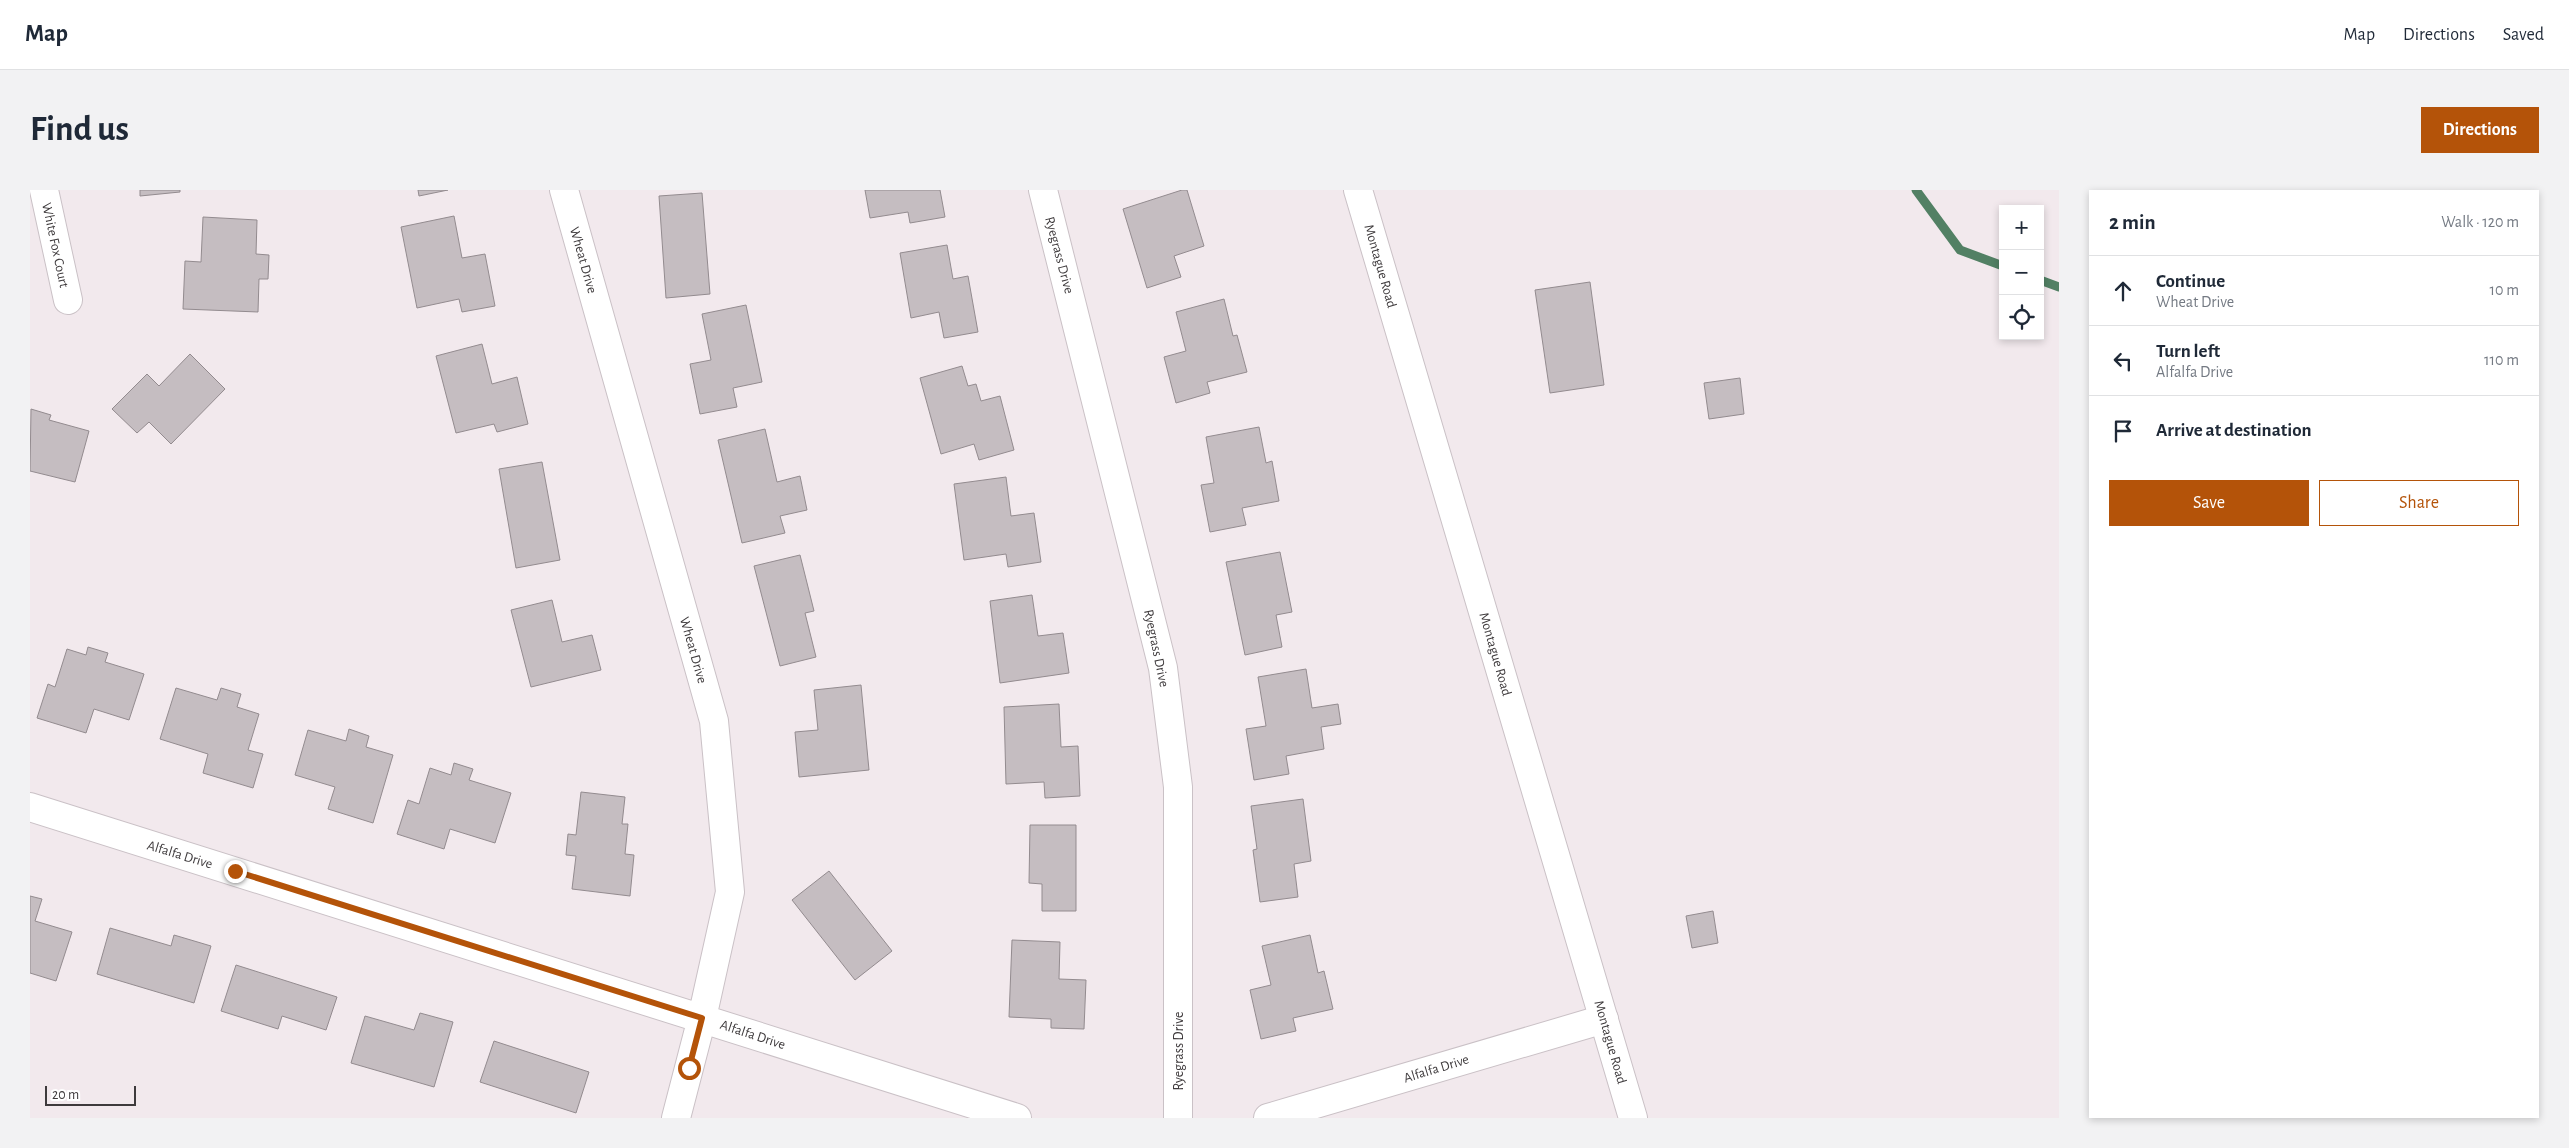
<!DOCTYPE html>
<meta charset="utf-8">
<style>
body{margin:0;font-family:"Alegreya Sans",sans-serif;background:#f2f2f3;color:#1f2937}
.controls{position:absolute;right:15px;top:15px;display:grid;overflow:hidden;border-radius:0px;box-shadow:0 2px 8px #0003}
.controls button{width:45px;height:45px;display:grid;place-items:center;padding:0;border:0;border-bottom:1px solid #e0e1e3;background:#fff;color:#1f2937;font:25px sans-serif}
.scale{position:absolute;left:15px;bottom:12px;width:91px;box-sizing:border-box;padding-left:5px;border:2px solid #3e3a3c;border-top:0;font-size:14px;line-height:18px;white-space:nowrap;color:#3e3a3c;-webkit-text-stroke:4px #fff;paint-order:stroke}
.stop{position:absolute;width:15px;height:15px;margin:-11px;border:4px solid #b45309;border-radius:50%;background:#fff}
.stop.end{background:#b45309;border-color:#fff;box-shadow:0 1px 5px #0008}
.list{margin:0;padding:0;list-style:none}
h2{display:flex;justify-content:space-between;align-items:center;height:65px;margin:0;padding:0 20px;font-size:21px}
h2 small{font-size:16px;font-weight:400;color:#747a83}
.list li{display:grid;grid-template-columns:32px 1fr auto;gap:15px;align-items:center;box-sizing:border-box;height:70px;padding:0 20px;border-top:1px solid #e0e1e3}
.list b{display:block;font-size:19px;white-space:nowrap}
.list p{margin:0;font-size:16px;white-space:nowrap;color:#747a83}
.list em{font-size:16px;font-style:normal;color:#747a83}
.actions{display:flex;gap:10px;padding:15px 20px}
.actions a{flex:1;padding:11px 0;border:1px solid #b45309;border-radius:0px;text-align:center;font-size:18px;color:#b45309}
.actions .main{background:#b45309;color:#fff}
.icon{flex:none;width:28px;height:28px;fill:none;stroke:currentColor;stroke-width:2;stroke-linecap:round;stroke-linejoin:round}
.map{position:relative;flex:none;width:2029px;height:928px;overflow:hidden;border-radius:0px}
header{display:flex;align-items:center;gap:30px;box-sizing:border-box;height:70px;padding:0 25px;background:#fff;border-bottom:1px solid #e0e1e3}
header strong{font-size:24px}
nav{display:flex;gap:28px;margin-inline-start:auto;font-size:18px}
.intro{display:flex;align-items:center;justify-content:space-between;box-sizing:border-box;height:120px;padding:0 30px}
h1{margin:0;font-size:35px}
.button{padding:12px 22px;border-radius:0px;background:#b45309;color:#fff;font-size:18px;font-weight:700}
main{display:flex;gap:30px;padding:0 30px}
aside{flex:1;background:#fff;border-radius:0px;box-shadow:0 2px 8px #0003}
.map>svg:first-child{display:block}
</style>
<header>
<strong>Map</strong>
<nav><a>Map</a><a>Directions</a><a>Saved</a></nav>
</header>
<div class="intro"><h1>Find us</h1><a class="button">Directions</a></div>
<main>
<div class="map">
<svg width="2029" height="928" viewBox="0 0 2029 928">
<rect width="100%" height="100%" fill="#f2e9ed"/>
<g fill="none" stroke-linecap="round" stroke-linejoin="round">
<!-- stream -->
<path stroke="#528064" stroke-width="9" d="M1886,0L1930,60L1973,76
M2010,90L2029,97"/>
</g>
<!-- building -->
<path fill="#c5bdc1" stroke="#938b8f" d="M110,0H150V2L110,6Z
M388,0H418L389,6Z
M835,0H910L915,27L880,33L878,22L840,28Z
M1152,0H1157L1174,56L1144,66L1151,87L1117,98L1093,19Z
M672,3L680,104L636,108L629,6Z
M424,26L432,68L455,64L465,116L432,122L429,109L387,118L371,37Z
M173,27L227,30L226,64L239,65L238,89H229L228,122L153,119L155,71L171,72Z
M917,55L923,89L938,86L948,142L914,148L909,122L881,128L870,63Z
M1560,92L1574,195L1520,203L1505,100Z
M1194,109L1203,146L1207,145L1217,182L1177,192L1180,203L1146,213L1134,167L1156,161L1146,122Z
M716,115L732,192L703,198L707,217L670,224L660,174L681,170L672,124Z
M452,154L462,194L487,187L498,234L467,242L464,234L426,243L406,166Z
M160,164L195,199L141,254L119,232L107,243L82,219L117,184L129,196Z
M932,176L938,196L946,194L951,211L970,206L984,260L949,270L944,254L911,264L890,188Z
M1710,188L1714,224L1679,229L1674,193Z
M1,219L21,225L19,230L59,241L45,292L0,281Z
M1229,237L1236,273L1242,271L1249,311L1212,318L1216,335L1180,342L1171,295L1184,293L1176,247Z
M735,239L747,292L770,286L777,320L750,326L755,343L712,353L688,250Z
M512,272L530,370L486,378L469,279Z
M976,287L981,326L1004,323L1011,372L978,377L976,364L934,370L924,294Z
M1250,362L1262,422L1246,425L1252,457L1215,465L1196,372Z
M770,365L784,421L775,423L786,467L750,476L724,376Z
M1002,405L1008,446L1033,443L1039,483L970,493L960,411Z
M522,410L532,452L562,445L571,480L501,497L481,420Z
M58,457L78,463L75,472L114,484L99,530L64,519L56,543L7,528L18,494L25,497L37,459L56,465Z
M1276,479L1282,518L1308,514L1311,534L1291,537L1294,559L1256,566L1259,584L1224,590L1216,539L1236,536L1228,487Z
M831,495L839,580L769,587L765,542L788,540L784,500Z
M146,498L187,510L191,498L211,504L207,517L229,524L218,560L233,564L223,598L173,583L178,564L130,549Z
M1029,514L1031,557L1048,556L1050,606L1015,608L1014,592L976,594L974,517Z
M319,539L339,546L336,557L363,565L343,633L298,619L305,597L265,585L278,540L316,551Z
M424,573L443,579L439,590L481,603L465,653L420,639L414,659L367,644L378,610L389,614L400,578L421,585Z
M551,602L595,607L592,634H598L595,664L604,665L600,706L542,699L546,666L536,665L538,644L546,645Z
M1273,609L1281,671L1264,674L1268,707L1230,712L1223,660L1227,659L1221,616Z
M1000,635H1046V721H1012V694L999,693Z
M799,681L862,761L825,790L762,710Z
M0,706L12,709L5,731L42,742L26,791L0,783Z
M1683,721L1688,753L1662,758L1656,726Z
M80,738L141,756L144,745L181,756L164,813L67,784Z
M1280,745L1288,783L1294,781L1303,819L1263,828L1266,841L1231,849L1220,800L1241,795L1232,756Z
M982,750L1030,752L1029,789L1056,790L1054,839L1021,838V829L979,827Z
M206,775L307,807L296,840L252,826L248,839L191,821Z
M390,823L423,832L404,897L321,873L335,826L384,840Z
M464,851L559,882L546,923L450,892Z"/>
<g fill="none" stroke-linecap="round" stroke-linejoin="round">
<!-- minor casing -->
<g stroke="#cac1c6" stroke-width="30">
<path id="minor" d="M14,0L38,110
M534,0L684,531L700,702L672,828L646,928
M1013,0L1133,478L1148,597V928
M0,617L987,928
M1238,928L1574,829"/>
</g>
<!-- major casing -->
<g stroke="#cac1c6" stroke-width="30">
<path id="major" d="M1328,0L1603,928"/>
</g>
<!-- minor -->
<use href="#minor" stroke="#fff" stroke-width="28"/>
<!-- major -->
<use href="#major" stroke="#fff" stroke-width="28"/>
</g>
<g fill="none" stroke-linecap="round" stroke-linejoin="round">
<!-- route -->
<path stroke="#b45309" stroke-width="6" d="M205,681L672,828L659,878"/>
</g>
<g text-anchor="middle" stroke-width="4" stroke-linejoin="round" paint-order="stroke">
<!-- street labels -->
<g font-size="14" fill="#3e3a3c" stroke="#fff">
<text transform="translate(26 55) rotate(78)" y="5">White Fox Court</text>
<text transform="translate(1030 65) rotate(75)" y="5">Ryegrass Drive</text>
<text transform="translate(554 70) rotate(74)" y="5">Wheat Drive</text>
<text transform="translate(1351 76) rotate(74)" y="5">Montague Road</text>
<text transform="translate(1127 458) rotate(78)" y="5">Ryegrass Drive</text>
<text transform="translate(664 460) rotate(74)" y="5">Wheat Drive</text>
<text transform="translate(1466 464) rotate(74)" y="5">Montague Road</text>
<text transform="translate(150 664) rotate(17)" y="5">Alfalfa Drive</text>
<text transform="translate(723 844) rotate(18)" y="5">Alfalfa Drive</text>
<text transform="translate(1581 852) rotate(74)" y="5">Montague Road</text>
<text transform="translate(1148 861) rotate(-90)" y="5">Ryegrass Drive</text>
<text transform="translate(1406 878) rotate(-17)" y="5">Alfalfa Drive</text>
</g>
</g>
</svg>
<div class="controls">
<button>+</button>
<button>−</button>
<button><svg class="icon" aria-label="locate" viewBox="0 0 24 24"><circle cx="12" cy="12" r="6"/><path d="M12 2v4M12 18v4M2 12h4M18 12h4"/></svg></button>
</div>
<div class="scale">20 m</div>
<div class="stop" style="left:659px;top:878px"></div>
<div class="stop end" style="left:205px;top:681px"></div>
</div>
<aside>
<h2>2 min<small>Walk · 120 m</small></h2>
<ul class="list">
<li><svg class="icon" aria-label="ahead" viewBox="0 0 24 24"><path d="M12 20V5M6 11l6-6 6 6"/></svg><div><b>Continue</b><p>Wheat Drive</p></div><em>10 m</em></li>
<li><svg class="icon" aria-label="left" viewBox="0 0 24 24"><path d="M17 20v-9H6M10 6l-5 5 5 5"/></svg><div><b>Turn left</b><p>Alfalfa Drive</p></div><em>110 m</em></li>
<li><svg class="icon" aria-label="arrive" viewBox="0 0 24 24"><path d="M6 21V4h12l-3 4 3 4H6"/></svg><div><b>Arrive at destination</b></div></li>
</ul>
<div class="actions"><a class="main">Save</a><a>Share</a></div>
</aside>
</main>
